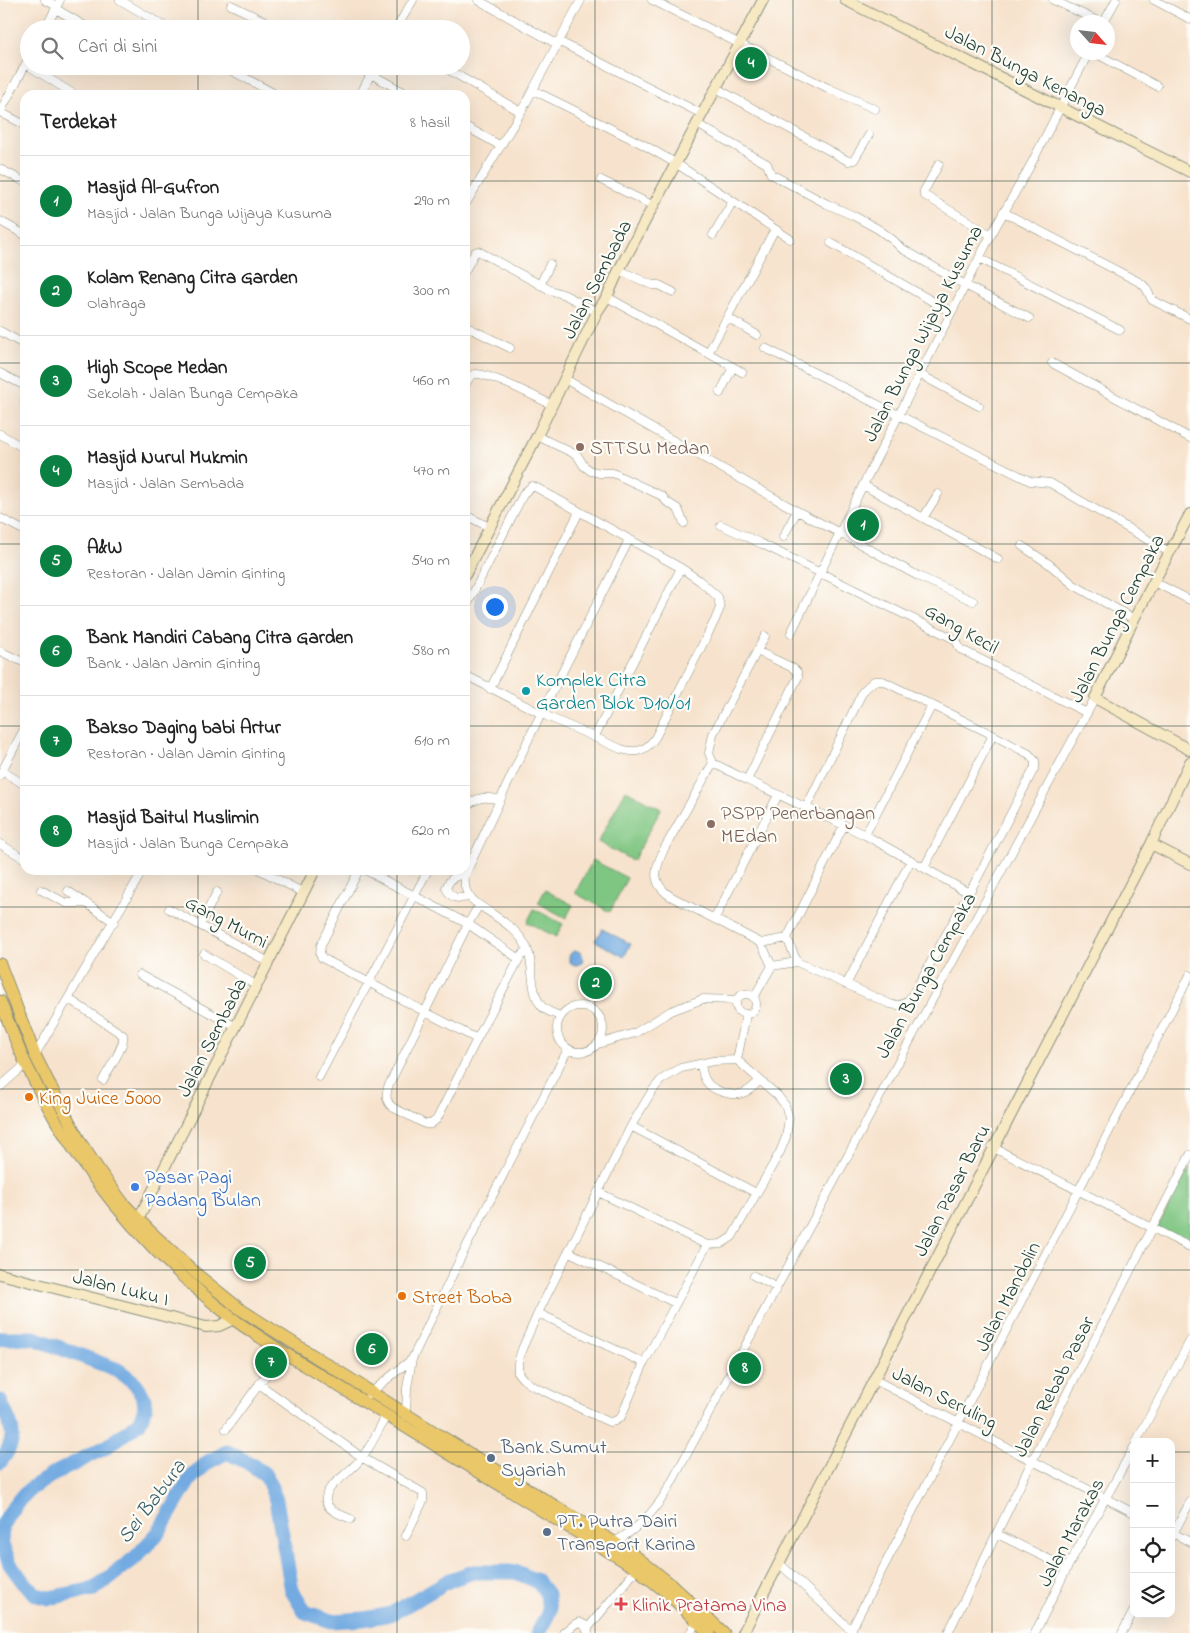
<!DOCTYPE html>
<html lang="id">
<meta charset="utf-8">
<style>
body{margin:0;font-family:"Indie Flower",sans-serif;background:#f2f2f2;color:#222}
.controls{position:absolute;right:15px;bottom:15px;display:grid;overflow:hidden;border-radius:10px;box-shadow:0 5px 20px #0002}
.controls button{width:45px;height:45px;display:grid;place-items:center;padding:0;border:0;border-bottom:1px solid #e0e0e0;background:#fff;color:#222;font:25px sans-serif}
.compass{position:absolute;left:1070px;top:15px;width:45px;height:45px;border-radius:50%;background:#fff;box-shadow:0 5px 20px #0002;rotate:117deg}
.you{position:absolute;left:494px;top:606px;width:18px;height:18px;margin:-12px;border:4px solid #fff;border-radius:50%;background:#1a73e8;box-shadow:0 0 0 8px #1a73e833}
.badge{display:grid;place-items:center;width:32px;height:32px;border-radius:50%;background:#0b8043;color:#fff;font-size:16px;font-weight:700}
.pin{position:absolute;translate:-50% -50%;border:2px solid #fff;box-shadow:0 1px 5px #0006}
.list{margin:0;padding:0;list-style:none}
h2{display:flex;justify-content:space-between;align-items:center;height:65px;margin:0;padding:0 20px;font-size:21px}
h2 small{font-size:16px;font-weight:400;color:#767676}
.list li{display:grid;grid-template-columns:32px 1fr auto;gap:15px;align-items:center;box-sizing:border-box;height:90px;padding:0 20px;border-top:1px solid #e0e0e0}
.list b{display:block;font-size:19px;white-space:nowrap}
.list p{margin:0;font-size:16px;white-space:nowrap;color:#767676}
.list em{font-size:16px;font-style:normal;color:#767676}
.icon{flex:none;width:28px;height:28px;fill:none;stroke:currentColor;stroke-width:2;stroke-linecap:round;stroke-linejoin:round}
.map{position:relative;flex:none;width:1190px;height:1633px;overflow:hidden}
.search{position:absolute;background:#fff;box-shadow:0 5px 20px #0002;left:20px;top:20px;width:450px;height:55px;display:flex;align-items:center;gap:12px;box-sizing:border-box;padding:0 18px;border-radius:28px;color:#767676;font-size:19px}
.panel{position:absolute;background:#fff;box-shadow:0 5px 20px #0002;left:20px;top:90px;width:450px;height:785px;border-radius:15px}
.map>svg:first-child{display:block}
</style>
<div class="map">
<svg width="1190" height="1633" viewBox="0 0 1190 1633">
<rect width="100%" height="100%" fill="#fdfcf7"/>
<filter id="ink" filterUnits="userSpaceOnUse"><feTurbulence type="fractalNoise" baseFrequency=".02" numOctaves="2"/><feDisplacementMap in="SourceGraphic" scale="10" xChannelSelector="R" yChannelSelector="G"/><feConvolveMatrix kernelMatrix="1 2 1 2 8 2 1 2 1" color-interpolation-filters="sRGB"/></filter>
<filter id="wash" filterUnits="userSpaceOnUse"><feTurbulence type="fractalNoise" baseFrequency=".0096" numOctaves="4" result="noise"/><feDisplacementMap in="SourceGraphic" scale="20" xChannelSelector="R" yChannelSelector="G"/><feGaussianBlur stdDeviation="1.12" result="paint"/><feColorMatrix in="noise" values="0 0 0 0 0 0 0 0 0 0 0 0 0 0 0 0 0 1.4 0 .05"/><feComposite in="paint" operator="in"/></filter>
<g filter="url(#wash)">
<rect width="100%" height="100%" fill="#f7e3cd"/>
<!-- green -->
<path fill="#7fc682" stroke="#4f825b" d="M626,790L661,809L633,861L598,842Z
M593,860L627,878L610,912L575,893Z
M545,890L573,905L566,918L538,903Z
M534,909L563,924L556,937L527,922Z
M1190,1166V1244L1157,1228Z"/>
<!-- water -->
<path fill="#72aae1" stroke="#48748a" d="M602,929L631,944L624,957L595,941Z
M569 958a7 7 0 1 1 14 0a7 7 0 1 1-14 0Z"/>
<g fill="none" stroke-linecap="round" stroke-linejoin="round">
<!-- river -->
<path stroke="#72aae1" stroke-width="15" d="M0,1339L1,1338H34L118,1370L135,1383L144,1398L145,1409L139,1423L106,1447L52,1475L30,1489L16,1503L2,1527L1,1543L10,1564L24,1583L37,1595L49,1598L94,1589L135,1558L158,1533L190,1479L208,1462L227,1452L247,1462L266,1475L276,1500L292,1591L305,1612L331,1621L364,1619L391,1614L450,1580L473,1572H516L537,1581L547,1594L549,1612L538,1633
M0,1401C12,1428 20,1436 0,1462"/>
</g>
</g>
<g filter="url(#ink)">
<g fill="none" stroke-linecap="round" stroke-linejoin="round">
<!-- street casing -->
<g stroke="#8b9080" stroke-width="9">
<path id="street" d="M45,0L57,6
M120,0L169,29
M478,0L557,44
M652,0L828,88L875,109
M1053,0L1100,22
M1154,0L1190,19
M231,5L281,29
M56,9L90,29
M1104,22L1116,0
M45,29L60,0
M396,29L413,0
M558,41L702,114
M1093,52L1157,86
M29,66L75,95
M223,66L277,95
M356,66L409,95
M442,66L521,112
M716,88L848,161L854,160L869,135
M533,90L644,145L677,164L790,239
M360,95L375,66
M0,112L29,58
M0,112L25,125
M697,124L767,164L771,174L827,204L854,216L878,229L893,240L901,248L965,285L1029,318
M465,126L501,146
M939,164L924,191V195L991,235
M0,169L25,182
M601,180L654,206
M465,205L521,112L581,0
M1003,212L1141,283L1146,288L1152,300L1190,319
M0,221L25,235
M713,235L733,201
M831,243L951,312
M979,258L1120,330
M619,270L652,285H659L673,292
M465,271L475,252L478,251L550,290L565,295L597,312
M540,285L550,264
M607,297L742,372
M728,318L757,335
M465,326L510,348
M0,331L25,345
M765,348L1030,481L1050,483L1169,552
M708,353L775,229
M1052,363L1190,438
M0,373L25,386
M919,374L979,406
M565,379L797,511L840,533L918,576L973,601
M465,385C468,380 470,374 476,374C492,374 536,397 552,405
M720,393L733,367
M25,399V403
M0,434L25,449
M537,436L577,455L584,466L591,471L600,473H613L662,496L667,502L678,509L684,523
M863,485L998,559
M465,515L491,528
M0,518L25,531
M923,518L938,494
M721,525L762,544L952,638L956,640L960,649L1087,713
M783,537L797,511
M1022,546L1049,564L1074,585L1134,619
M1154,582L1190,600
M465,609L524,493L532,486L537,488L681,568L700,581L718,597L720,608L715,620L655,738C646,751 636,754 621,749L542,714L465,675
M791,633L863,485L991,235L1029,168L1089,52
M765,636L713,734L709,753L713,763L747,780L865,835L969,893
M0,651L25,663
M490,689L579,512
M595,736L681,568
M713,763L664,849C655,869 650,882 670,896L761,943
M2,771L25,785
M0,775L25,727
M747,780L798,677L797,672L793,668L757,651
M465,807C477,797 484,796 500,800
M865,835L932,705
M0,844L25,859
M924,868L993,735
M260,870L304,893
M359,870L321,945L320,954L322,958L477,1039
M365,870L468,924L519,959
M465,875C454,875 450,879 446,888C451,899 458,899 469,897
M41,890L66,903H86
M68,891L114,922
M479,905L468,924L388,1087C386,1095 385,1100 392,1107L425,1124H431L437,1119L477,1039L519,959L527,949
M169,909L269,962
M715,918L778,795
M200,925L217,892
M204,954L257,986
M797,962L890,1004C904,1008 909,1001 916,989L979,875L1035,767V761L1029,754L993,735L883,681H874L863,691L806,808
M772,966L797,962L787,938L844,825
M772,966L761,943L787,938
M140,975L236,1027
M847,983L911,860
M736 1004a10 10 0 1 1 20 0a10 10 0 1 1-20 0Z
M754,997L772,966
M69,999L123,1035C125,1047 109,1068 103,1080
M557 1029a23 23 0 1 1 46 0a23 23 0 1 1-46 0Z
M560,1016C553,1013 544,1011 540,1004C530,989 534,964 527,948C520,933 507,924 494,915C477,903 462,899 465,875L530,736L629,540
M598,1044L635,1033L671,1011L703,999L736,1000
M35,1055L143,870
M701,1065C702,1070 703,1077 706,1081C712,1091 733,1097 743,1093C750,1091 754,1086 759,1081
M319,1077L428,870
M0,1087L26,1064
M631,1126L756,1193
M992,1147L1190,1247
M598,1192L707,1245L721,1244L732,1237L780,1152L786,1137L789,1118L785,1105L777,1095L737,1060L746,1015
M707,1245L644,1363L621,1417L615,1421L609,1422L531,1385L523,1379L518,1373V1362L522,1349L538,1313L631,1126L652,1091L661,1080L681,1068L713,1061L737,1060
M569,1252L675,1303
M754,1276L776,1287
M538,1313L644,1363
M875,1380L1134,1513
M259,1384L363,1458L423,1493V1501L406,1536
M369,1394L412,1359
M406,1416L407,1388L412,1359L462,1255L568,1049
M226,1429L283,1352
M1136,1442L1190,1341
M351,1519C342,1515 328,1511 326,1501C324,1487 344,1477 352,1468C368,1454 376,1434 386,1416
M1171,1532L1190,1542
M997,1534L1067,1568
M1171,1538L1190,1502
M614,1542C637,1530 655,1511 668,1489L1095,698
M779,1563L854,1633
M587,1629L637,1569
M851,1630L1190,975
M564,1633L575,1624L579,1622L585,1625L588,1632
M690,1633L697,1621
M948,1633L1032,1461L1190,1155
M1035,1633L1067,1568L1134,1447
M1122,1633L1134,1610"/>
</g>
<!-- secondary casing -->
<g stroke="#8b9080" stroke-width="12">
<path id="secondary" d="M845,0L1190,172
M1190,514L1134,619L1095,698L1190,750
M465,575L537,436L597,312L607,297L619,270L763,0
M1151,844L1190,864
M138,1220L315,870
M0,1274L206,1327L219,1326L234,1319
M743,1633L1151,844L1190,762"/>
</g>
<!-- primary casing -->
<g stroke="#8b9080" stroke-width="13">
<path id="primary" d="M0,964L35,1055L51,1087L81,1143L101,1173L124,1204L150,1231L199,1276L240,1309L265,1325L436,1433L614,1542L638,1558L672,1585L724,1633
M0,1001C9,1022 16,1044 26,1064C73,1165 144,1250 232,1318C248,1330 266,1341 283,1352L637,1569L667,1593L709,1633"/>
</g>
<!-- street -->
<use href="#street" stroke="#fff" stroke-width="8"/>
<!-- secondary -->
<use href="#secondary" stroke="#f7e9c3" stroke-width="10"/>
<!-- primary -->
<use href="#primary" stroke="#eac769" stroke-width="11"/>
</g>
</g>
<!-- grid -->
<path fill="none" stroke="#1f3d34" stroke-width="1" stroke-opacity="0.55" d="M198,0V29M397,0V29M595,0V1633M793,0V1633M992,0V1633M198,66V95M397,66V95M0,181H25M465,181H1190M0,363H25M465,363H1190M0,544H25M465,544H1190M0,726H25M465,726H1190M198,870V1633M397,870V1633M0,907H1190M0,1089H1190M0,1270H1190M0,1452H1134M1171,1452H1190"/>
<!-- markers -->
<g fill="#8d6e63" stroke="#fdfcf7" stroke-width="2">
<circle cx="580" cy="447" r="5"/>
<circle cx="711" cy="824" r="5"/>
</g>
<circle fill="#0f9aa8" stroke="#fdfcf7" stroke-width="2" cx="526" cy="691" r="5"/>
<g fill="#e8710a" stroke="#fdfcf7" stroke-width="2">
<circle cx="29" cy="1097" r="5"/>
<circle cx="402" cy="1296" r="5"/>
</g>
<circle fill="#3f7fe0" stroke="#fdfcf7" stroke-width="2" cx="135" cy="1187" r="5"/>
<g fill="#5c6f8a" stroke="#fdfcf7" stroke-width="2">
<circle cx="491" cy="1458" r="5"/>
<circle cx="547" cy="1532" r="5"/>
</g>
<path fill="#e0444e" stroke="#fdfcf7" stroke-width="2" d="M618.5 1596.5h5v5h5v5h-5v5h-5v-5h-5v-5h5z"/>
<g text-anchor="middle" stroke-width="4.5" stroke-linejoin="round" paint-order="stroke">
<!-- street labels -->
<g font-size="20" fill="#1f3d34" stroke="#fdfcf7">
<text transform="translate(1026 70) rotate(27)" y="7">Jalan Bunga Kenanga</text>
<text transform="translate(596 279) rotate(-63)" y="7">Jalan Sembada</text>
<text transform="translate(922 333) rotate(-63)" y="7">Jalan Bunga Wijaya Kusuma</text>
<text transform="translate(1116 618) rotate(-63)" y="7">Jalan Bunga Cempaka</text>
<text transform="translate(962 628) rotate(30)" y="7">Gang Kecil</text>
<text transform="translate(227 921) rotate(28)" y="7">Gang Murni</text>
<text transform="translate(925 975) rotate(-61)" y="7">Jalan Bunga Cempaka</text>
<text transform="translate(211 1037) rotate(-63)" y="7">Jalan Sembada</text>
<text transform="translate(951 1190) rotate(-63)" y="7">Jalan Pasar Baru</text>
<text transform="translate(121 1287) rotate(14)" y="7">Jalan Luku I</text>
<text transform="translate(1007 1296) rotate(-63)" y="7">Jalan Mandolin</text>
<text transform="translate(1053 1386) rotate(-63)" y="7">Jalan Rebab Pasar</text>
<text transform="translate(945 1397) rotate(27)" y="7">Jalan Seruling</text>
<text transform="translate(1070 1532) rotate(-62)" y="7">Jalan Marakas</text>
</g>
<!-- education labels -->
<g font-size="20" fill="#785e54" stroke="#fdfcf7" text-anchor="start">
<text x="590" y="454">STTSU Medan</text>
<text x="721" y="819">PSPP Penerbangan<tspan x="721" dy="23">MEdan</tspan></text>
</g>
<!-- culture labels -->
<g font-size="20" fill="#0d838f" stroke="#fdfcf7" text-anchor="start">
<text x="536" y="686">Komplek Citra<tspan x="536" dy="23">Garden Blok D10/01</tspan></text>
</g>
<!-- food labels -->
<g font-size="20" fill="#c56008" stroke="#fdfcf7" text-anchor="start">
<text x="39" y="1104">King Juice 5000</text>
<text x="412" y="1303">Street Boba</text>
</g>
<!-- shop labels -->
<g font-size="20" fill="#366cbe" stroke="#fdfcf7" text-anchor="start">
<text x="145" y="1183">Pasar Pagi<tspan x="145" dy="23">Padang Bulan</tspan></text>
</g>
<!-- service labels -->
<g font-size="20" fill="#4e5e75" stroke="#fdfcf7" text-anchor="start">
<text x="501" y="1453">Bank Sumut<tspan x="501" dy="23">Syariah</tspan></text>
<text x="557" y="1527">PT. Putra Dairi<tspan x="557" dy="23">Transport Karina</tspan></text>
</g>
<!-- health labels -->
<g font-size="20" fill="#be3a42" stroke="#fdfcf7" text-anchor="start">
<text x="632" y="1611">Klinik Pratama Vina</text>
</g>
<!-- water labels -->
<g font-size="21" font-style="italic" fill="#385e68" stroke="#fdfcf7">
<text transform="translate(151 1501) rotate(-53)" y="7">Sei Babura</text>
</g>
</g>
</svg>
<div class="controls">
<button>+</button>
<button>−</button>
<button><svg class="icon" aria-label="locate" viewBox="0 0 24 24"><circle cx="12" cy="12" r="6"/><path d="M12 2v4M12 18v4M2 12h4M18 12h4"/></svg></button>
<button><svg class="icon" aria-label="layers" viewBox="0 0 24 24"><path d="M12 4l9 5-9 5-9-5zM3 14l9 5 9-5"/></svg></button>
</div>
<svg class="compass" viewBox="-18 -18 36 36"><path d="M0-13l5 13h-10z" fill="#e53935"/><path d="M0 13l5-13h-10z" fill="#767676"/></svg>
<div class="you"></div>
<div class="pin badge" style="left:863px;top:525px">1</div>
<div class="pin badge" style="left:596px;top:983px">2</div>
<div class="pin badge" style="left:846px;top:1079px">3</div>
<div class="pin badge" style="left:751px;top:63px">4</div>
<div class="pin badge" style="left:250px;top:1263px">5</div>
<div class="pin badge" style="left:372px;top:1349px">6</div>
<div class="pin badge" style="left:271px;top:1362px">7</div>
<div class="pin badge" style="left:745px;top:1368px">8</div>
<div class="search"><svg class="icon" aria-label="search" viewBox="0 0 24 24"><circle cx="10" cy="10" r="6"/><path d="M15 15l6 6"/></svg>Cari di sini</div>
<section class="panel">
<h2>Terdekat<small>8 hasil</small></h2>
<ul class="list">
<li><span class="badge">1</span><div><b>Masjid Al-Gufron</b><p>Masjid · Jalan Bunga Wijaya Kusuma</p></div><em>290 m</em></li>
<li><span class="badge">2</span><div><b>Kolam Renang Citra Garden</b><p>Olahraga</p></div><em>300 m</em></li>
<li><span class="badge">3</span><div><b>High Scope Medan</b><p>Sekolah · Jalan Bunga Cempaka</p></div><em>460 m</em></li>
<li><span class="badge">4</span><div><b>Masjid Nurul Mukmin</b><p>Masjid · Jalan Sembada</p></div><em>470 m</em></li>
<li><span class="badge">5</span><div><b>A&amp;W</b><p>Restoran · Jalan Jamin Ginting</p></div><em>540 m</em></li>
<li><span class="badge">6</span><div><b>Bank Mandiri Cabang Citra Garden</b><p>Bank · Jalan Jamin Ginting</p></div><em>580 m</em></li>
<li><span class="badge">7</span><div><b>Bakso Daging babi Artur</b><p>Restoran · Jalan Jamin Ginting</p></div><em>610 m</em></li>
<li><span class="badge">8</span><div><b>Masjid Baitul Muslimin</b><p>Masjid · Jalan Bunga Cempaka</p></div><em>620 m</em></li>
</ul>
</section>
</div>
